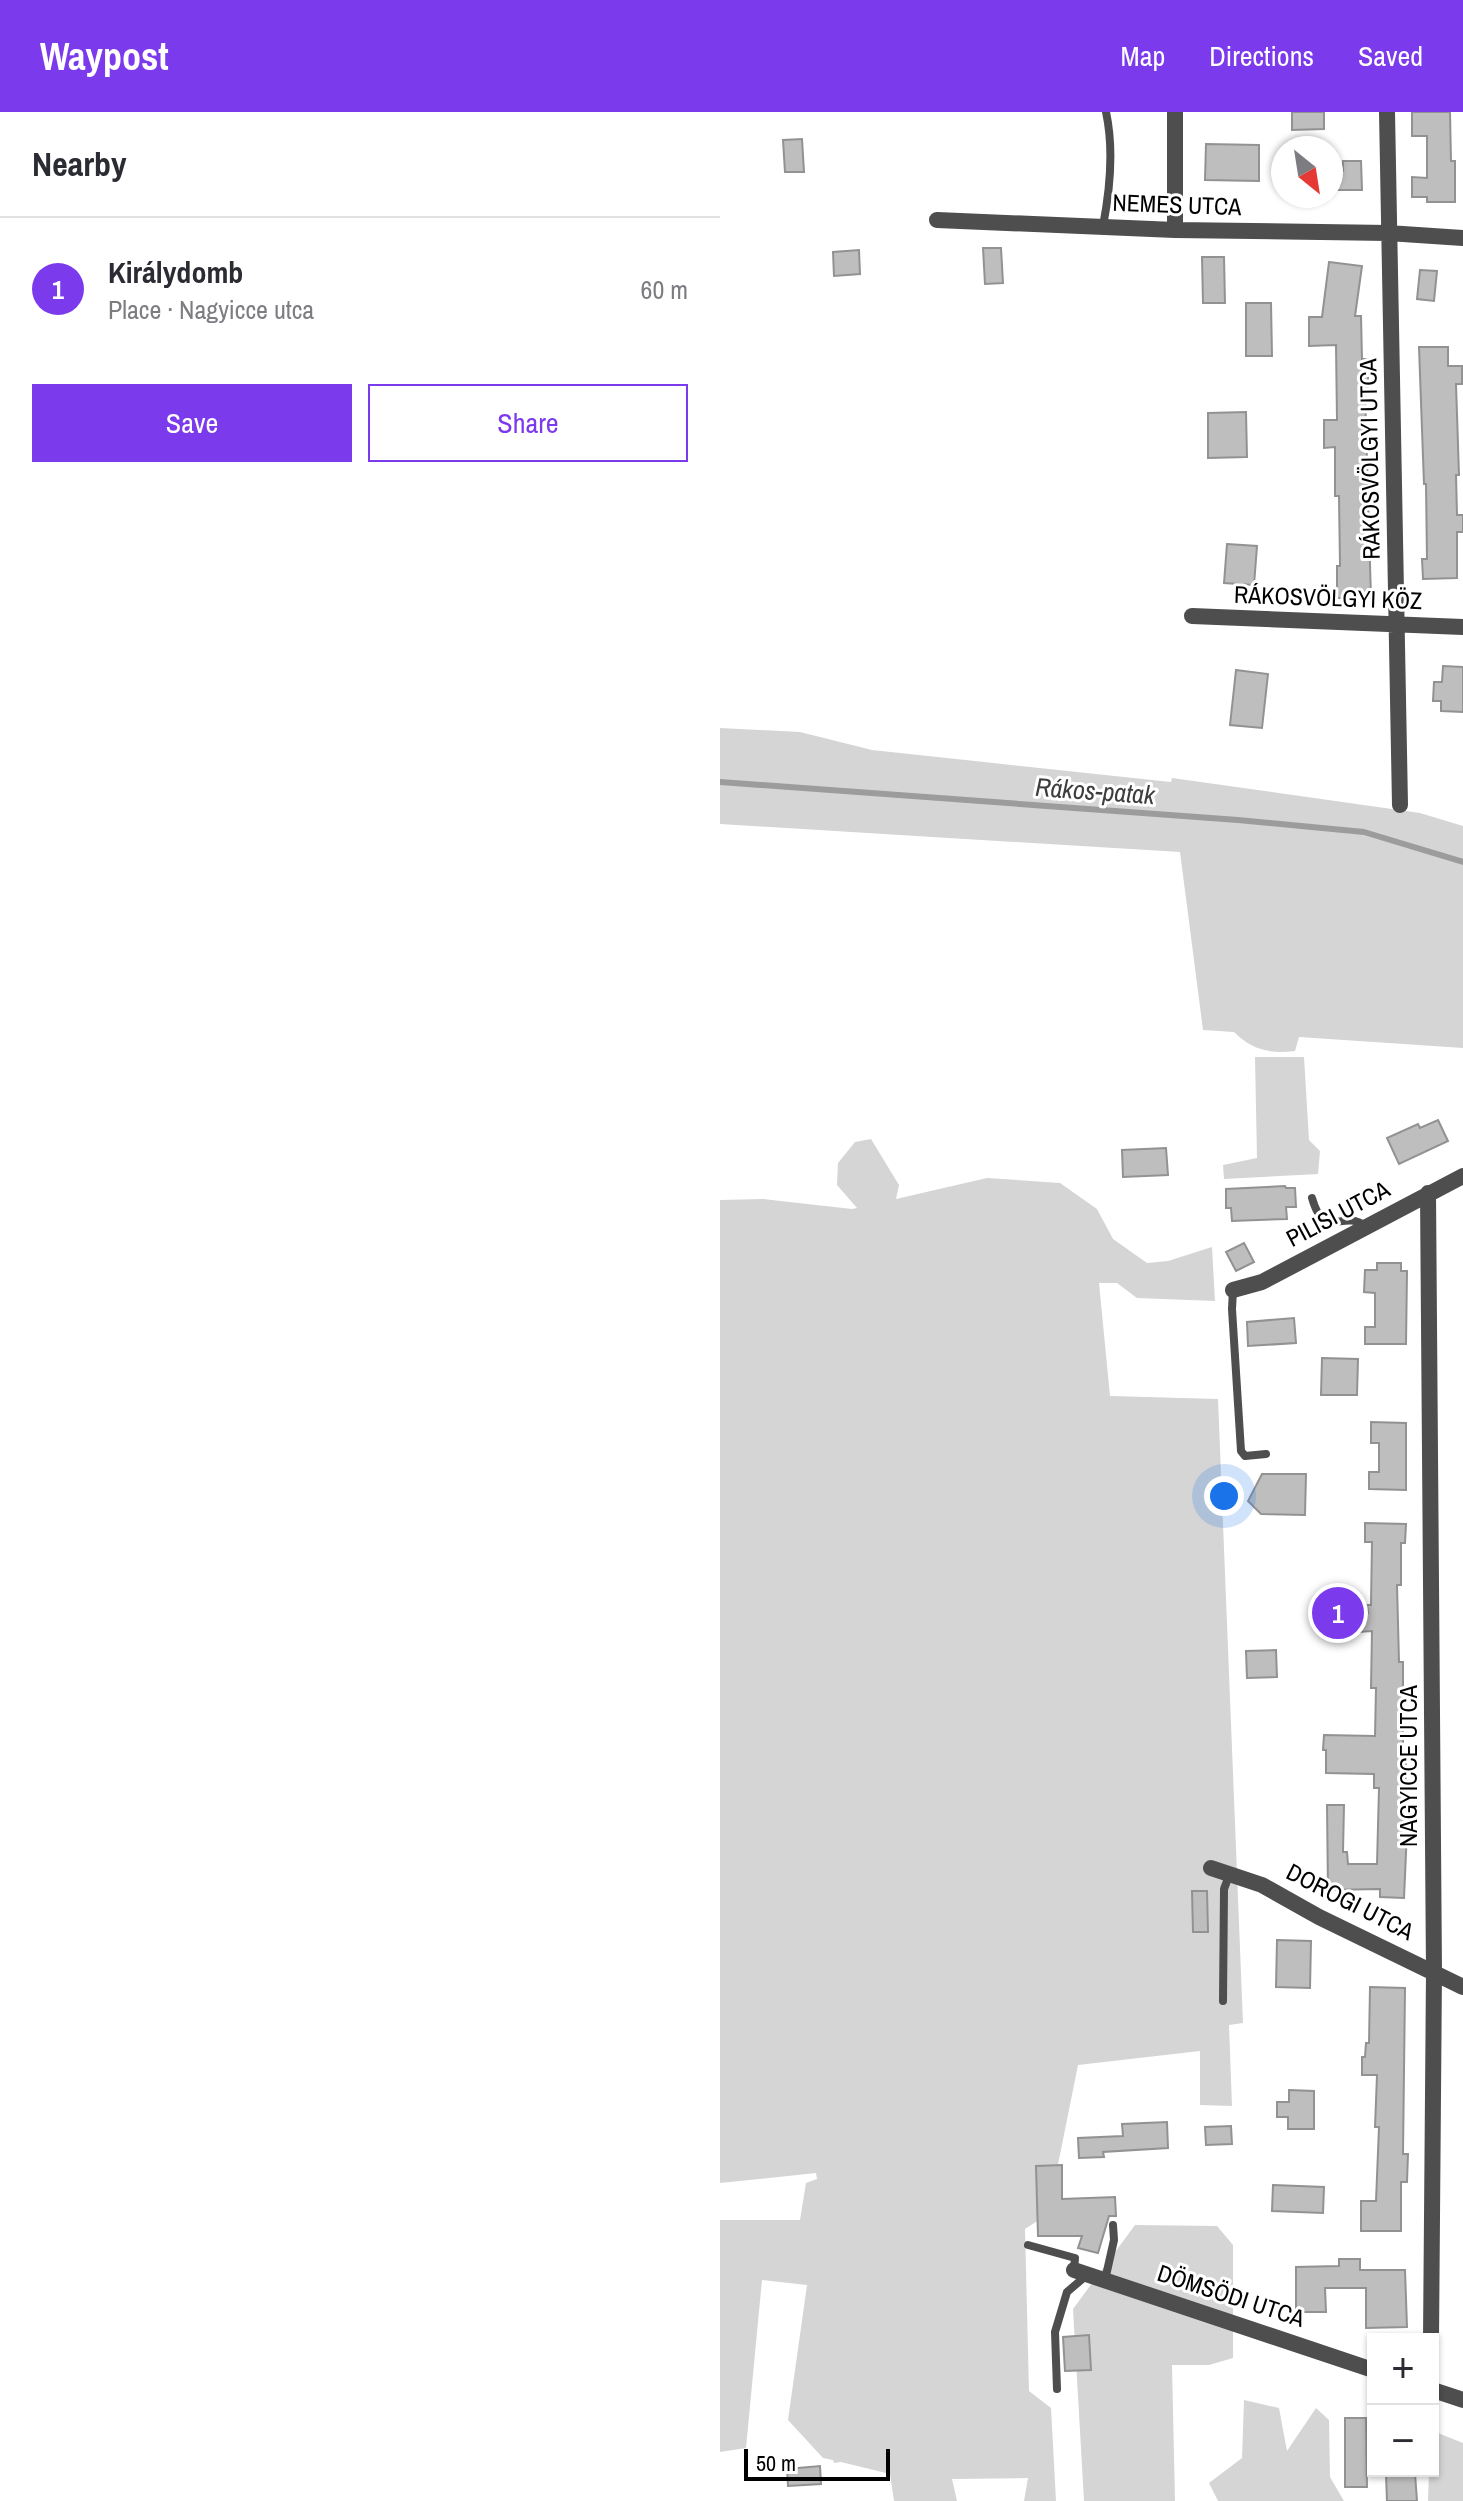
<!DOCTYPE html>
<meta charset="utf-8">
<style>
body{margin:0;font-family:"Archivo Narrow",sans-serif;background:#f7f7f7;color:#2b2b33}
.controls{position:absolute;right:24px;bottom:24px;display:grid;overflow:hidden;border-radius:0px;box-shadow:0 2px 6px #0004}
.controls button{width:72px;height:72px;display:grid;place-items:center;padding:0;border:0;border-bottom:2px solid #e1e1e2;background:#fff;color:#2b2b33;font:40px sans-serif}
.compass{position:absolute;left:551px;top:24px;width:72px;height:72px;border-radius:50%;background:#fff;box-shadow:0 2px 6px #0004;rotate:150deg}
.scale{position:absolute;left:24px;bottom:20px;width:146px;box-sizing:border-box;padding-left:8px;border:4px solid #000;border-top:0;font-size:22px;line-height:28px;white-space:nowrap;color:#000;-webkit-text-stroke:6px #fff;paint-order:stroke}
.you{position:absolute;left:504px;top:1384px;width:28px;height:28px;margin:-20px;border:6px solid #fff;border-radius:50%;background:#1a73e8;box-shadow:0 0 0 12px #1a73e833}
.badge{display:grid;place-items:center;width:52px;height:52px;border-radius:50%;background:#7c3aed;color:#fff;font-size:26px;font-weight:700}
.pin{position:absolute;translate:-50% -50%;border:4px solid #fff;box-shadow:0 2px 8px #0006}
.list{margin:0;padding:0;list-style:none}
h2{display:flex;justify-content:space-between;align-items:center;height:104px;margin:0;padding:0 32px;font-size:34px}
h2 small{font-size:26px;font-weight:400;color:#7c7c81}
.list li{display:grid;grid-template-columns:52px 1fr auto;gap:24px;align-items:center;box-sizing:border-box;height:144px;padding:0 32px;border-top:2px solid #e1e1e2}
.list b{display:block;font-size:30px;white-space:nowrap}
.list p{margin:0;font-size:26px;white-space:nowrap;color:#7c7c81}
.list em{font-size:26px;font-style:normal;color:#7c7c81}
.actions{display:flex;gap:16px;padding:24px 32px}
.actions a{flex:1;padding:18px 0;border:2px solid #7c3aed;border-radius:0px;text-align:center;font-size:28px;color:#7c3aed}
.actions .main{background:#7c3aed;color:#fff}
.map{position:relative;flex:none;width:743px;height:2389px;overflow:hidden}
header{display:flex;align-items:center;gap:48px;box-sizing:border-box;height:112px;padding:0 40px;background:#7c3aed;color:#fff}
header strong{font-size:38px}
nav{display:flex;gap:44px;margin-inline-start:auto;font-size:28px}
main{display:flex}
aside{flex:1;background:#fff}
.map>svg:first-child{display:block}
</style>
<header>
<strong>Waypost</strong>
<nav><a>Map</a><a>Directions</a><a>Saved</a></nav>
</header>
<main>
<aside>
<h2>Nearby<small></small></h2>
<ul class="list">
<li><span class="badge">1</span><div><b>Királydomb</b><p>Place · Nagyicce utca</p></div><em>60 m</em></li>
</ul>
<div class="actions"><a class="main">Save</a><a>Share</a></div>
</aside>
<div class="map">
<svg width="743" height="2389" viewBox="0 0 743 2389">
<rect width="100%" height="100%" fill="#fff"/>
<!-- green -->
<path fill="#d5d5d5" d="M0,616L80,620L152,638L451,670L452,666L700,701L743,714V936L579,925L575,939C550,942 532,938 514,920L483,918L460,740L0,712Z
M535,945H584L589,1028L600,1039L598,1062L504,1067L503,1053L537,1046Z
M151,1027L179,1073L176,1087L267,1066L340,1071L377,1097L393,1127L427,1151L448,1149L492,1135L495,1189L417,1186L397,1171H379L390,1284L498,1287L523,1911L509,1913L512,1994L480,1993V1939L358,1953L328,2102L305,2117L309,2279L331,2296L336,2389H304L308,2366L232,2367L237,2389H174L170,2362L121,2350L114,2351L113,2348L103,2346L68,2308L87,2173L42,2168L26,2336L0,2340V2108H80L86,2071L97,2067L96,2061L0,2071V1088L43,1087L132,1097L137,1096L117,1073L118,1051L135,1030Z
M415,2113L497,2114L513,2133V2246L489,2253H452L455,2389H364L353,2197Z
M524,2288L559,2296L567,2339L596,2296L609,2308L610,2365L624,2389H498L489,2371L522,2346Z
M713,2319L743,2331V2389H708L709,2359H713Z"/>
<g fill="none" stroke-linecap="round" stroke-linejoin="round">
<!-- stream -->
<path stroke="#9c9c9c" stroke-width="6" d="M0,670L518,708L644,720L743,750"/>
</g>
<!-- building -->
<path fill="#bebebe" stroke="#929292" stroke-width="2" d="M572,0H604V17L572,18Z
M692,0H730L731,49H735V90H707V85H692V65L707,66V24H692Z
M82,27L84,60H65L63,28Z
M486,32L539,33V69L485,68Z
M623,49H641L642,78H611V60L623,59Z
M263,136H281L283,171L265,172Z
M139,138L140,162L114,164L113,140Z
M482,145H504L505,191H483Z
M609,150L642,154L635,204H641L642,247H648V278L645,279L651,486H617V454H620L619,384H615V335L604,336V308H617L616,233L589,234V205H602Z
M700,158L717,159L714,189L697,187Z
M526,191H551L552,244H526Z
M699,235H728V254H742V272H736L739,363H736L737,403H743V420H737V466L703,467L702,447H707L706,372H704Z
M526,300L527,345L488,346V301Z
M507,432L537,434L534,473L504,471Z
M723,554L743,555V600L721,599V589H713L714,570H722Z
M516,558L548,562L542,616L510,613Z
M718,1008L728,1029L679,1052L667,1026L698,1012L700,1016Z
M446,1036L448,1063L403,1065L402,1038Z
M565,1074L566,1076H575L576,1095H566L567,1107L512,1109L511,1096H506V1077Z
M524,1131L534,1150L516,1159L506,1140Z
M657,1151H681V1159H687L686,1232H645V1215H655V1181L644,1180L645,1158H657Z
M574,1206L576,1231L528,1234L527,1210Z
M602,1246L638,1247L637,1283H601Z
M651,1310L686,1311V1378L649,1377V1360H659V1331H651Z
M542,1362H586L585,1403L541,1402L528,1389Z
M645,1411L686,1412L685,1431H681V1473H677L679,1550H683V1646H686L685,1696H688L684,1786L660,1785V1777L608,1778L607,1693H624L623,1740H627L628,1752H657L659,1676H654V1662L606,1661V1638H603L604,1623L655,1624L656,1576H651L652,1519L639,1520L638,1501H648L647,1493H651L652,1430H645Z
M556,1538L557,1565L527,1566L526,1539Z
M472,1779H487L488,1820H473Z
M557,1828L591,1829L590,1876L556,1875Z
M650,1875L685,1876L683,2042H688L687,2070H681V2119H641V2089H656L659,2015H655L657,1963H642V1945H645L646,1931H649Z
M569,1978L594,1979V2017H568V2005H557V1990H569Z
M447,2010L448,2036L383,2040L384,2045L359,2046L358,2026L403,2024L402,2012Z
M511,2014L512,2032L486,2033L485,2015Z
M342,2053V2087L395,2085L396,2104H389L378,2141L358,2136L362,2124H318L316,2054Z
M553,2073L604,2075L603,2101L552,2099Z
M619,2147H640V2158H685L687,2215L646,2216V2176H605L606,2200H576V2155L619,2154Z
M369,2223L371,2258L345,2259L343,2225Z
M625,2306H646L647,2375H625Z
M100,2354L101,2372L68,2374L67,2357Z
M695,2361L697,2389H667L666,2363Z"/>
<g fill="none" stroke-linecap="round" stroke-linejoin="round">
<!-- lane -->
<path stroke="#4e4e4e" stroke-width="8" d="M383,114C390,78 394,37 386,0
M592,1086C605,1131 622,1096 645,1114
M513,1178L512,1197L521,1339L525,1344L546,1342
M503,1889L504,1777L510,1761
M308,2133L355,2146L354,2158
M385,2168L394,2128L393,2113
M337,2277L335,2220L347,2180L367,2163"/>
<!-- street -->
<path stroke="#4e4e4e" stroke-width="16" d="M455,0V118
M667,0L680,693
M217,108L455,118L668,121L743,126
M472,504L743,515
M708,1081L714,1860L711,2227
M513,1178L542,1170L743,1064
M491,1756L542,1773L599,1805L743,1875
M354,2158L653,2258
M713,2278L743,2288"/>
</g>
<g text-anchor="middle" stroke-width="6" stroke-linejoin="round" paint-order="stroke">
<!-- street labels -->
<g font-size="24" fill="#000" stroke="#fff">
<text transform="translate(457 93) rotate(2)" y="8">NEMES UTCA</text>
<text transform="translate(650 347) rotate(-91)" y="8">RÁKOSVÖLGYI UTCA</text>
<text transform="translate(608 486) rotate(2)" y="8">RÁKOSVÖLGYI KÖZ</text>
<text transform="translate(618 1102) rotate(-28)" y="8">PILISI UTCA</text>
<text transform="translate(689 1654) rotate(-90)" y="8">NAGYICCE UTCA</text>
<text transform="translate(630 1790) rotate(27)" y="8">DOROGI UTCA</text>
<text transform="translate(511 2184) rotate(18)" y="8">DÖMSÖDI UTCA</text>
</g>
<!-- water labels -->
<g font-size="26" font-style="italic" fill="#3d3d3d" stroke="#fff">
<text transform="translate(375 679) rotate(4)" y="9">Rákos-patak</text>
</g>
</g>
</svg>
<div class="controls">
<button>+</button>
<button>−</button>
</div>
<svg class="compass" viewBox="-18 -18 36 36"><path d="M0-13l5 13h-10z" fill="#e53935"/><path d="M0 13l5-13h-10z" fill="#7c7c81"/></svg>
<div class="scale">50 m</div>
<div class="you"></div>
<div class="pin badge" style="left:618px;top:1501px">1</div>
</div>
</main>
